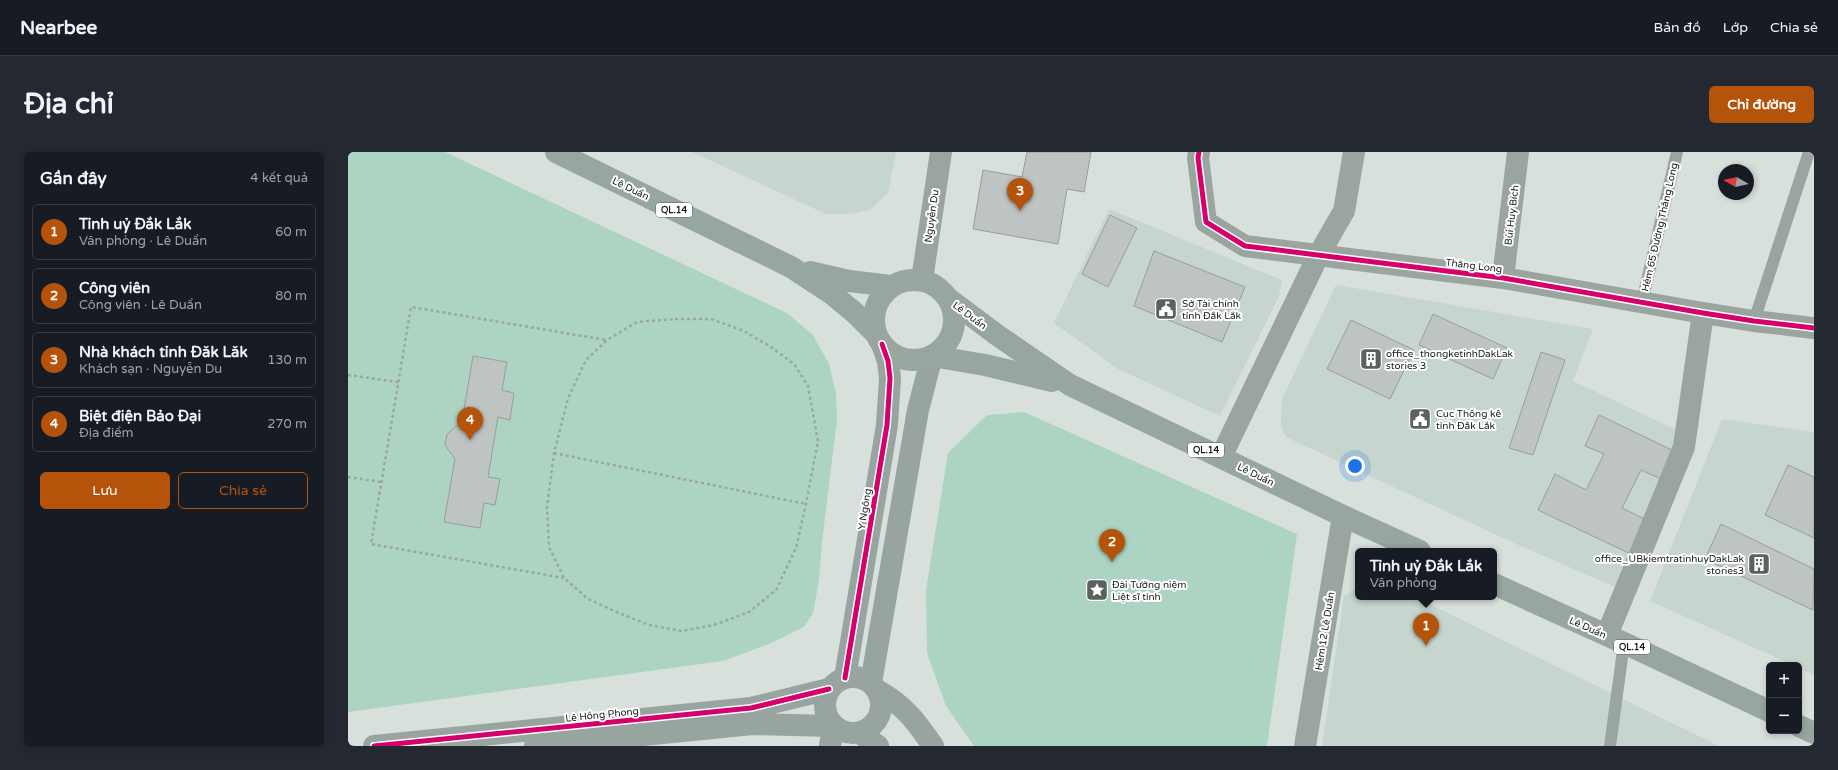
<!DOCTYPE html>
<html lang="vi">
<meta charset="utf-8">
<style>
body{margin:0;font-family:"Varela Round",sans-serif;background:#242831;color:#f1f3f6}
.controls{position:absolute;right:12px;bottom:12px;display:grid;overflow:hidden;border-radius:6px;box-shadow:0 2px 6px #0003}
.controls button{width:36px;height:36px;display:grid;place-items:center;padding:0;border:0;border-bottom:1px solid #363941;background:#171b24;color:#f1f3f6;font:20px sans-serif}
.compass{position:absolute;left:1370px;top:12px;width:36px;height:36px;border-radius:50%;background:#171b24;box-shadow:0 2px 6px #0003;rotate:279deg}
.you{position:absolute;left:1007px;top:314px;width:14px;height:14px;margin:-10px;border:3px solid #fff;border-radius:50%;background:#1a73e8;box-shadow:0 0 0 6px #1a73e833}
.badge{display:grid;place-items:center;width:26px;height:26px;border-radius:50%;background:#b45309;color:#fff;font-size:13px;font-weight:700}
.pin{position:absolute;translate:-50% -33px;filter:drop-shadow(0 1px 2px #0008)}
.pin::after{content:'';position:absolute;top:21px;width:14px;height:12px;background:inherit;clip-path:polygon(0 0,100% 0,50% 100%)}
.popup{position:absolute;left:1007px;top:396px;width:142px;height:52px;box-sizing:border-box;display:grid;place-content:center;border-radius:6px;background:#171b24;filter:drop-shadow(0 1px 3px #0005);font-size:13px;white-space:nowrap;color:#9ea1a6}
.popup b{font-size:15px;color:#f1f3f6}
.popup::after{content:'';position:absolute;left:50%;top:100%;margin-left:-8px;border:8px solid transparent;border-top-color:#171b24}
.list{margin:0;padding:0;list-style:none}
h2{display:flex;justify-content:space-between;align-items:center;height:52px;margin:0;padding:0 16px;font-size:17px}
h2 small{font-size:13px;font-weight:400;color:#9ea1a6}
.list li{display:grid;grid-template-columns:26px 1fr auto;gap:12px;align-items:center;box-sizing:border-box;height:56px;margin:0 8px 8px;padding:0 8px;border:1px solid #363941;border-radius:6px}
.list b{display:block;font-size:15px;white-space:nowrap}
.list p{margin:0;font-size:13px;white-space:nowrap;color:#9ea1a6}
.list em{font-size:13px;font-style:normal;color:#9ea1a6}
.actions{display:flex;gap:8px;padding:12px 16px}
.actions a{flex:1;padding:9px 0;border:1px solid #b45309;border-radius:6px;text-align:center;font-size:14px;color:#b45309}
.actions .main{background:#b45309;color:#fff}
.map{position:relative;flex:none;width:1466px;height:594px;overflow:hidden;border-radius:6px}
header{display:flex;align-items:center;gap:24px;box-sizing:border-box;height:56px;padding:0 20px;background:#171b24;border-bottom:1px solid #363941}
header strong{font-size:19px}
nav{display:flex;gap:22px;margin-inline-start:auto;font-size:14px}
.intro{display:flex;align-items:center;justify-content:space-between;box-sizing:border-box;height:96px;padding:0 24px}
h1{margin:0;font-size:28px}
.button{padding:10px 18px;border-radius:6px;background:#b45309;color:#fff;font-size:14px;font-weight:700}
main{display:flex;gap:24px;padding:0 24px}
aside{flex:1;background:#171b24;border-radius:6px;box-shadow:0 2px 6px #0003}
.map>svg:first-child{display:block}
</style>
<header>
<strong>Nearbee</strong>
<nav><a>Bản đồ</a><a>Lớp</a><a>Chia sẻ</a></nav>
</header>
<div class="intro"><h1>Địa chỉ</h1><a class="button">Chỉ đường</a></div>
<main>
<aside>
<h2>Gần đây<small>4 kết quả</small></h2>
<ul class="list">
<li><span class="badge">1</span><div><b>Tỉnh uỷ Đắk Lắk</b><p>Văn phòng · Lê Duẩn</p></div><em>60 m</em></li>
<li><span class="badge">2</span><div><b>Công viên</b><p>Công viên · Lê Duẩn</p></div><em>80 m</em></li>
<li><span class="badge">3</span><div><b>Nhà khách tỉnh Đăk Lăk</b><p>Khách sạn · Nguyễn Du</p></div><em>130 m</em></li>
<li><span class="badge">4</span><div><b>Biệt điện Bảo Đại</b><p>Địa điểm</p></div><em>270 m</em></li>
</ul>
<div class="actions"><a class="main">Lưu</a><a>Chia sẻ</a></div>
</aside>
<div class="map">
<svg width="1466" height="594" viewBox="0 0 1466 594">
<rect width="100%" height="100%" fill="#d8e0dc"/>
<!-- built -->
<path fill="#c6d5cd" d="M344,0H548L540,41L522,58L501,62H478Z
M761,57L934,128L931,144L872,264L770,217L706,171Z
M988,133L1245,177L1225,229L1341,284L1283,442L1166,391L938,285L933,274V260L935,245Z
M1374,267L1466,280V523L1451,516V513H1445L1302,449Z
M1010,435V445H1067L1371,594H974L996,444Z"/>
<!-- green -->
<path fill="#add4c3" d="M0,0H97L439,161L465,183L481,212L488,241L489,268L474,390L471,428L465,461L456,475L423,491L375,509L0,560Z
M676,260L949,382L919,594H626L598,554L579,501L578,438L600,301L639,263Z"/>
<!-- building -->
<path fill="#bec4c1" stroke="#989e9b" d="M679,0H743L736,40L719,37L710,92L625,77L635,18L674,25Z
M762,63L789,76L760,135L734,122Z
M806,99L897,135L874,190L786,154Z
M1085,162L1159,196L1145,227L1071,193Z
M1003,168L1066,198L1042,247L979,217Z
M1193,200L1217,208L1185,303L1161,296Z
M125,204L159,210L154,238L166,241L162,268L150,265L140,325L152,327L147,353L136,351L132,376L96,370L107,307L97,293L99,282L114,269Z
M1251,263L1326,299L1313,327L1293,318L1274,356L1307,372L1291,406L1190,358L1207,322L1238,338L1256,302L1237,294Z
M1440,313L1466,325V386L1417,363Z
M1373,372L1466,417L1465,458L1357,407Z"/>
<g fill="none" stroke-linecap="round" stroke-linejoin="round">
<!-- path -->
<path stroke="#9ca6a1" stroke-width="2.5" stroke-dasharray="3 3" stroke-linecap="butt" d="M327,167H363L396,179L423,195L446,212L460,234L470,289L458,352L448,396L428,438L401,460L366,473L334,479L301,473L271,461L240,447L216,426L201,395L199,355L206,301L220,246L238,208L259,188L289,170Z
M0,223L50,230
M206,301L458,352
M0,325L33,330
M216,426L23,392L63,155L259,188"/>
<!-- lane -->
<path stroke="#9aa5a0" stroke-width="12" d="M1294,150L1329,0
M1406,169L1461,0
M1262,594L1276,491"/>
<!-- street -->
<path stroke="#9aa5a0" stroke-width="22" d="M851,0L850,6L858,70L897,94L1155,126L1355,161L1406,169L1466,176
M1155,126L1170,0
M574,128L593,0
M873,305L970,104L996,59L1006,0
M1259,483L1336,295L1355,161
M957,594L995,364"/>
<!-- secondary -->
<path stroke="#98a49f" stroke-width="22" d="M477 553a28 28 0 1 1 56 0a28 28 0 1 1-56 0Z
M497,526L539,273L542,226L540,209L534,192
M523,531L570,258L584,204
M529,538C556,553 568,569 585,594
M512,581L530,594
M26,594L403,556L481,537
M187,594L404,572L485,574
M482,594L485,574"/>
<!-- primary -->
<path stroke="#98a6a0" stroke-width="22" d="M208,0L443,115L484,142L507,161L528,182
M462,120L501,129L543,134
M526 168a40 40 0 1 1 80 0a40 40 0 1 1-80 0Z
M601,147L649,183L722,233L995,364L1072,399
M584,204L637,213L704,229
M1146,432L1276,491L1421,559
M1451,574L1466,581"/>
<!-- cycleway casing -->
<g stroke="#fff" stroke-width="8">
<path id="cycleway" d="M851,0L850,6L858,70L897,94L1155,126L1355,161L1406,169L1466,176
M497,526L539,273L542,226L540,209L534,192
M26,594L403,556L481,537"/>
</g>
<!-- cycleway -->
<use href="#cycleway" stroke="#d6006c" stroke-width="5"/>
</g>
<!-- icons -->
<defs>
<g id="civic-square" transform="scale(1.15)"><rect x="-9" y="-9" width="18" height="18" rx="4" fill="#5b615d" stroke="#fff"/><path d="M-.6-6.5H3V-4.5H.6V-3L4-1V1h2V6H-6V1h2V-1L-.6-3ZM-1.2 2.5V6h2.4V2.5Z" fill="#fff"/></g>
<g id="building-square" transform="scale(1.15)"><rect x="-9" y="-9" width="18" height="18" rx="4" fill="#5b615d" stroke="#fff"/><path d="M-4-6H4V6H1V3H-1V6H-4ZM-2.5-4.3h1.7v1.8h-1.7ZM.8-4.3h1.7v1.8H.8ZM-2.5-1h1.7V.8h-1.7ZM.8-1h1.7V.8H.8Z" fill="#fff"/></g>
<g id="sight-square" transform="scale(1.15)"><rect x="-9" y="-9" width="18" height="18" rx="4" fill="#5b615d" stroke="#fff"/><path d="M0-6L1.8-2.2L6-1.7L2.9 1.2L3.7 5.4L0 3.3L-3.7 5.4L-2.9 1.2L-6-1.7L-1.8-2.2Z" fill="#fff"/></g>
</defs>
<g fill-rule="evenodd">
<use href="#civic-square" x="818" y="157"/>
<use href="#building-square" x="1023" y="207"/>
<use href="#civic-square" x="1072" y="267"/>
<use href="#building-square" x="1411" y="412"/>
<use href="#sight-square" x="749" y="438"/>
</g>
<g text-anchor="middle" stroke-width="4" stroke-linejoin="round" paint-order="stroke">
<!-- shield labels -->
<g fill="#fff" stroke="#5d605e" stroke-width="1">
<rect x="308" y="51" width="36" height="14" rx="3"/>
<rect x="840" y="291" width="36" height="14" rx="3"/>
<rect x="1266" y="488" width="36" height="14" rx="3"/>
</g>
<g font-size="9" font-weight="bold" fill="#171c19">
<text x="326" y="61">QL.14</text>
<text x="858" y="301">QL.14</text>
<text x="1284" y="498">QL.14</text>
</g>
<!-- street labels -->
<g font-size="10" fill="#171c19" stroke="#fff">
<text transform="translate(283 36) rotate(26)" y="4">Lê Duẩn</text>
<text transform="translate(1163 63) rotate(-83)" y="4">Bùi Huy Bích</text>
<text transform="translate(583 64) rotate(-82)" y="4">Nguyễn Du</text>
<text transform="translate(1311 75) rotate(-77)" y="4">Hẻm 65 Đường Thăng Long</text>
<text transform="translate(1126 113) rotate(7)" y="4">Thăng Long</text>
<text transform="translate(622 163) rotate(37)" y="4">Lê Duẩn</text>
<text transform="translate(908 322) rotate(26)" y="4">Lê Duẩn</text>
<text transform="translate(516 357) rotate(-81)" y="4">Y Ngông</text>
<text transform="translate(1240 475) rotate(24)" y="4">Lê Duẩn</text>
<text transform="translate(976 479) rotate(-81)" y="4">Hẻm 12 Lê Duẩn</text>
<text transform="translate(254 562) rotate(-6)" y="4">Lê Hồng Phong</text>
</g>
<!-- poi labels -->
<g font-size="10" fill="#171c19" stroke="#fff" text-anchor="start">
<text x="834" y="155">Sở Tài chính<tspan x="834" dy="12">tỉnh Đắk Lắk</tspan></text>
<text x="1038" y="205">office_thongketinhDakLak<tspan x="1038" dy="12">stories 3</tspan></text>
<text x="1088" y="265">Cục Thống kê<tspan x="1088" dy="12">tỉnh Đắk Lắk</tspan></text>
<text x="1396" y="410" text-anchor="end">office_UBkiemtratinhuyDakLak<tspan x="1396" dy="12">stories3</tspan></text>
<text x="764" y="436">Đài Tưởng niệm<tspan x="764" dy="12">Liệt sĩ tỉnh</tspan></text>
</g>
</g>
</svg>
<div class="controls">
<button>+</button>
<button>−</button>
</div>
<svg class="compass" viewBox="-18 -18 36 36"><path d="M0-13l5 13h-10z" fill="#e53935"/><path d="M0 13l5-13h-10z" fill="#9ea1a6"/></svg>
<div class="you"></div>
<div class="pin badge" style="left:1078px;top:494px">1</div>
<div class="popup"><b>Tỉnh uỷ Đắk Lắk</b>Văn phòng</div>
<div class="pin badge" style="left:764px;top:410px">2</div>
<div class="pin badge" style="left:672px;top:59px">3</div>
<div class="pin badge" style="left:122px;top:288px">4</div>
</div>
</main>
